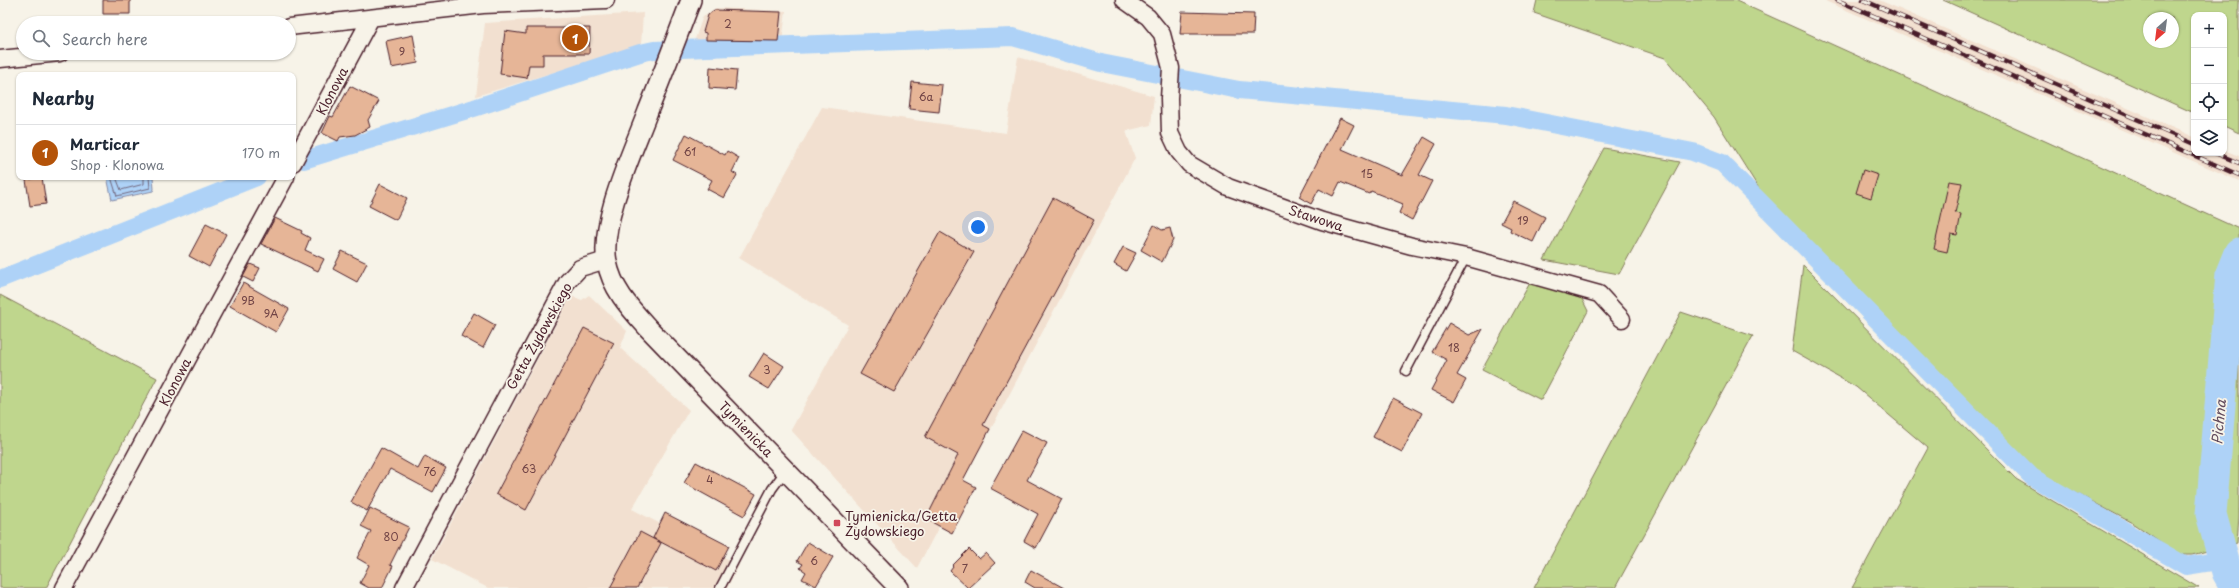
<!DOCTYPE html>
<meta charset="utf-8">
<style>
body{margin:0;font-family:"Playpen Sans",sans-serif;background:#f6f6f7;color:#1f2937}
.controls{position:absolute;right:12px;top:12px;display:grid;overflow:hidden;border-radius:8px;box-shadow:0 1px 3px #0004}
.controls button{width:36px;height:36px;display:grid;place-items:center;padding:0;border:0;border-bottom:1px solid #e0e1e3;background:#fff;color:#1f2937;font:20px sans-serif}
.compass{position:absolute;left:2143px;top:12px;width:36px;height:36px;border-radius:50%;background:#fff;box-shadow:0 1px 3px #0004;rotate:208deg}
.you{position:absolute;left:978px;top:227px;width:14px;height:14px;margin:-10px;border:3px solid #fff;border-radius:50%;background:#1a73e8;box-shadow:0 0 0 6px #1a73e833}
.badge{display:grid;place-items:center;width:26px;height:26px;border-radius:50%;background:#b45309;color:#fff;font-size:13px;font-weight:700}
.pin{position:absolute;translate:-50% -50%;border:2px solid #fff;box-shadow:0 1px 4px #0006}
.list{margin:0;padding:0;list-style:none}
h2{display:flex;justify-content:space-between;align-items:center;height:52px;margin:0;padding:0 16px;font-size:17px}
h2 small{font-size:13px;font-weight:400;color:#747a83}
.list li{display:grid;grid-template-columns:26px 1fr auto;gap:12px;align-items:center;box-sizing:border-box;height:56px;padding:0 16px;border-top:1px solid #e0e1e3}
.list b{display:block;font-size:15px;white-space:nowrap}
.list p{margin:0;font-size:13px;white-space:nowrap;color:#747a83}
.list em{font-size:13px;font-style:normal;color:#747a83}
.icon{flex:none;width:22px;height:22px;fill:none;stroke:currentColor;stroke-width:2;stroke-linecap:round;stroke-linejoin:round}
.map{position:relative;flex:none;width:2239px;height:588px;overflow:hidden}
.search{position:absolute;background:#fff;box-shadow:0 1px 3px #0004;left:16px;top:16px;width:280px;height:44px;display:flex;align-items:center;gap:10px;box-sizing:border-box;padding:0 14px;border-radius:22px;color:#747a83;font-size:15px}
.panel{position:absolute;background:#fff;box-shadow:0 1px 3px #0004;left:16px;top:72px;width:280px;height:108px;border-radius:8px}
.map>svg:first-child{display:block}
</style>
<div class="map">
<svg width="2239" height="588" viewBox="0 0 2239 588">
<rect width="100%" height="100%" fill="#f7f3e8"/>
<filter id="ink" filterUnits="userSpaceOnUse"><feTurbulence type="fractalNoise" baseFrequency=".025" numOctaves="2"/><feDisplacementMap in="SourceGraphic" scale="8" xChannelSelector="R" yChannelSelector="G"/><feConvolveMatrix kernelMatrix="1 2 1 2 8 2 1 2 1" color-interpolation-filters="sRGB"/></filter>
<g filter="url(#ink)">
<!-- built -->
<path fill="#f2e0d0" d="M1823,0H1879L2194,137V153H2224V150L2239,156V181Z
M716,8L786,11L782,42H694L703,16Z
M643,13L641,46L476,96L485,23Z
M1018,57L1154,96L1151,125L1126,131L1135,158L917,568L791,430L848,325L739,258L822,107L1006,133Z
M589,295L627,331L620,348L689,410L632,509L739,565L727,588H488L432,559L571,296L582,300Z"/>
<!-- green -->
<path fill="#bfd68d" stroke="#847a5c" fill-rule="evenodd" d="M1537,0H1734L2239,229V516L2237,543L2192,555H2180L2136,525L2033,470L1784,220L1763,195L1714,117L1665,58L1534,13Z
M1943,0H2239V133L2224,126V15H2194V113ZM2149,18H2173V42H2149Z
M1604,148L1680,162L1619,274L1544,260Z
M1803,265L2016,479L2199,588H1852L1928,448L1856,387L1792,351Z
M1531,281L1582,299L1588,311L1541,400L1482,370Z
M0,295L157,378L46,588H0Z
M1681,312L1753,336L1615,588H1534Z"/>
<!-- water -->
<path fill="#aed2f7" stroke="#868aa5" d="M107,177H153L154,189L153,191L112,200Z"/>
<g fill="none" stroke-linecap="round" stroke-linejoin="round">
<!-- shore -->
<path stroke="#72677d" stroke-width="1" d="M111,177L117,196L150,188L149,177
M116,177L121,190L144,184V177"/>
<!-- canal -->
<path stroke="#aed2f7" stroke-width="18" d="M304,160L474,108L640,53L654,50L1013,37L1101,63L1239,90L1506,115L1693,152L1722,163L2032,477L2186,566L2224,560
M0,279L257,177"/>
<!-- river -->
<path stroke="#aed2f7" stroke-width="31" d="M2236,588L2227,572L2211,514L2231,273L2239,253"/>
</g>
<!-- building -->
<path fill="#e6b597" stroke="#4a1f2b" d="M103,0H130V14H103Z
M714,10L781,12L778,41L706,40V33L703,32L708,15Z
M1182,12L1254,14L1253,34H1180Z
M526,28H590L589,54H543V65H529L527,78L500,74L505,31L526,34Z
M413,35L418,63L391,68L386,41Z
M710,67L737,70L735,90L709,88Z
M912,82L942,85L939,112L909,109Z
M350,86L379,101L368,120L370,127L355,135L340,137L338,141L322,133L330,116L333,117Z
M1340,118L1354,125L1342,149L1402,175L1424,137L1436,144L1419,175L1432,181L1412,220L1399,213L1403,204L1371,191L1369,194L1340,182L1333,196L1319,189L1311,204L1299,197Z
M686,134L725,155L727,151L739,158L732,172L737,175L724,198L707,189L712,180L673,160Z
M1863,170L1878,175L1871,198L1856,193Z
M42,177L46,204L30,206L26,180Z
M1949,181L1962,183L1955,213L1961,214L1957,235L1951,234L1947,252L1934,249Z
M380,184L407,198L396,220L369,206Z
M1053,198L1094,220L983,425L990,429L963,480L976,487L952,533L926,519L958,455L925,437Z
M1513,201L1545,217L1533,242L1510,231L1511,228L1501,223Z
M275,218L302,231L301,233L310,238L305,250L324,259L318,271L261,244Z
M206,224L226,234L209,267L189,256Z
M1154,225L1162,230L1170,228L1173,240L1162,262L1141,250Z
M940,232L974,252L894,392L860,374Z
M1123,247L1136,253L1126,271L1114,264Z
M342,251L367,263L357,282L333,269Z
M250,264L260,268L253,282L243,277Z
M243,283L289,309L276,332L230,306Z
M474,313L495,325L483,348L461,336Z
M1449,323L1469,335L1483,329L1457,375L1466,380L1454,402L1431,390L1447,360L1432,352Z
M584,328L614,343L526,510L496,494Z
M764,353L784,366L769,389L749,377Z
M1393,398L1422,413L1402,452L1373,437Z
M1022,430L1047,443L1027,480L1062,499L1036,548L1024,541L1038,514L990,488Z
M381,448L418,469L425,456L446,468L433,492L390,469L367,511L351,502Z
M696,462L756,494L744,516L684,483Z
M370,508L409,527L390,565L393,566L382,588H369L360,583L369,565L357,558L371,531L361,526Z
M665,513L729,546L716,571L653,538Z
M640,532L661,543L637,588H610Z
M808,542L833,557L816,586L802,579L806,572L800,568L803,564L797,561Z
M969,549L979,559L986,553L995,563L968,588L950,571L953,567L952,566Z
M1031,570L1064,588H1035L1025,582Z"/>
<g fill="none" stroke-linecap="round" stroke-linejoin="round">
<!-- service casing -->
<g stroke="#4a1f2b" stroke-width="11">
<path id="service" d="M1406,371L1466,257
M720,588L772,489L786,470"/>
</g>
<!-- minor casing -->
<g stroke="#4a1f2b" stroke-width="19">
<path id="minor" d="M1124,0L1148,17L1162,34L1171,68L1169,98L1170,133L1179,152L1189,164L1228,187L1322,221L1412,246L1466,257L1599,294L1622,319
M289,27L483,5L606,0
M0,59L60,53
M293,163L371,18
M64,588L286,177
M404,588L567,282L580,268L606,260"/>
</g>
<!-- tertiary casing -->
<g stroke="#4a1f2b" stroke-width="22">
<path id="tertiary" d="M691,0C677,37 663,74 648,111C634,149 599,222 607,262C612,289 630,308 648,328L899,588"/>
</g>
<!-- service -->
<use href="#service" stroke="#f7f3e8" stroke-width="8"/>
<!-- minor -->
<use href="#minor" stroke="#f7f3e8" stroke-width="16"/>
<!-- tertiary -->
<use href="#tertiary" stroke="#f7f3e8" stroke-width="19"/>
<!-- rail casing -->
<g stroke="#4a1f2b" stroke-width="4.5">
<path id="rail" d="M1837,0L2239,175
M1863,0L2194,144
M2215,153L2239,163"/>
</g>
<!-- rail -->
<use href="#rail" stroke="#f7f3e8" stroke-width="3" stroke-dasharray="9" stroke-linecap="butt"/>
</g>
</g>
<!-- markers -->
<rect fill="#d1495b" stroke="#f7f3e8" stroke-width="1.5" x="833" y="519" width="8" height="8" rx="2"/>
<g text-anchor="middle" stroke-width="3.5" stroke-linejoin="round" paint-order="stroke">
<!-- number labels -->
<g font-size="11" fill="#714446">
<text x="728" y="28">2</text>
<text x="402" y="56">9</text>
<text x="926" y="101">6a</text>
<text x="690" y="156">61</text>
<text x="1367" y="178">15</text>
<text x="1523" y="225">19</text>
<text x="248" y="305">9B</text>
<text x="271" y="318">9A</text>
<text x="1454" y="352">18</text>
<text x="767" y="374">3</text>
<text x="529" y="473">63</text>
<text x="430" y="476">76</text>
<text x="710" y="484">4</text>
<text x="391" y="541">80</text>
<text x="814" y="565">6</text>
<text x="965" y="573">7</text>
</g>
<!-- street labels -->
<g font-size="13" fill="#4a1f2b" stroke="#f7f3e8">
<text transform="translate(332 91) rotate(-62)" y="5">Klonowa</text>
<text transform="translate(1316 218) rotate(18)" y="5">Stawowa</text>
<text transform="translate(539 336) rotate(-61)" y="5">Getta Żydowskiego</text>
<text transform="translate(175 382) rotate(-62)" y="5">Klonowa</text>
<text transform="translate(746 429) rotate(46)" y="5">Tymienicka</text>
</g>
<!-- poi labels -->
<g font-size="13" fill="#4a1f2b" stroke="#f7f3e8" text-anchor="start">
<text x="845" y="521">Tymienicka/Getta<tspan x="845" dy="15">Żydowskiego</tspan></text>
</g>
<!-- water labels -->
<g font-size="14" font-style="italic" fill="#634c5e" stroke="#f7f3e8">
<text transform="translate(2219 422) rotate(-85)" y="5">Pichna</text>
</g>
</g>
</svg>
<div class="controls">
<button>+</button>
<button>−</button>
<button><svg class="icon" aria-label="locate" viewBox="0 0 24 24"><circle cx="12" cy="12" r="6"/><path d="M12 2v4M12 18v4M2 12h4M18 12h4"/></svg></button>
<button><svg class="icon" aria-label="layers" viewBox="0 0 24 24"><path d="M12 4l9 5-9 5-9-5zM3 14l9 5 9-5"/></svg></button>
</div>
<svg class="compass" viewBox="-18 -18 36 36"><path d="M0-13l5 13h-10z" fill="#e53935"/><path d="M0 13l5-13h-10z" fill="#747a83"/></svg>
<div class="you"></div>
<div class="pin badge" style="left:575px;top:38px">1</div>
<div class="search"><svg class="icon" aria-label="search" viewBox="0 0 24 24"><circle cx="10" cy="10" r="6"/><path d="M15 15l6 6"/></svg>Search here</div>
<section class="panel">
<h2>Nearby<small></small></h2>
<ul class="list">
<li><span class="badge">1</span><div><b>Marticar</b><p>Shop · Klonowa</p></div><em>170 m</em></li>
</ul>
</section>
</div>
